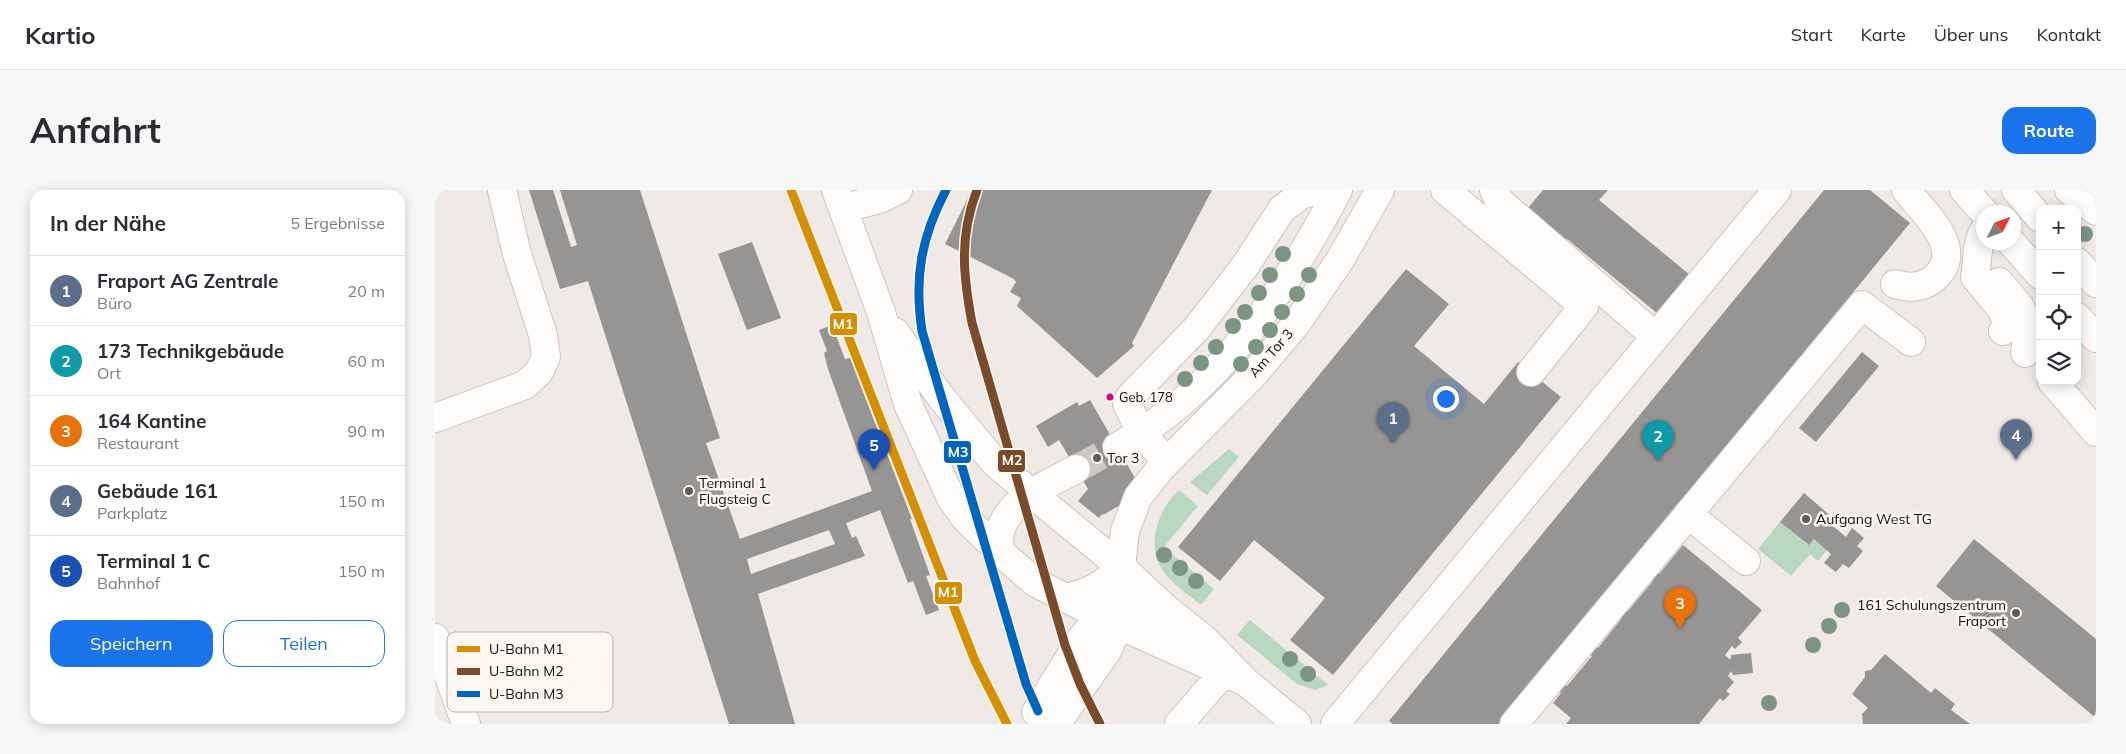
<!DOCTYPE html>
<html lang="de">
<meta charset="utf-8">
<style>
body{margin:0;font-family:Mulish,sans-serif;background:#f7f7f7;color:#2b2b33}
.controls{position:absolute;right:15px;top:15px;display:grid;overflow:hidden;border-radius:10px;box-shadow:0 2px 12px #0003}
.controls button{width:45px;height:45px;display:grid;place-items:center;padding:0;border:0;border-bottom:1px solid #e1e1e2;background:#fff;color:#2b2b33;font:25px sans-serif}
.compass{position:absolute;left:1541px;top:15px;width:45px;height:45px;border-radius:50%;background:#fff;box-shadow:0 2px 12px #0003;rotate:48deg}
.you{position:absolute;left:1010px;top:208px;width:18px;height:18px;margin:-12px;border:4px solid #fff;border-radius:50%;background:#1a73e8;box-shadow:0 0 0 8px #1a73e833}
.badge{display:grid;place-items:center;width:32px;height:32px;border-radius:50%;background:#1a73e8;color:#fff;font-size:16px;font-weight:700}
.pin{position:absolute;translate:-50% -41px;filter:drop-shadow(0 1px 2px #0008)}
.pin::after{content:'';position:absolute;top:26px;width:18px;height:15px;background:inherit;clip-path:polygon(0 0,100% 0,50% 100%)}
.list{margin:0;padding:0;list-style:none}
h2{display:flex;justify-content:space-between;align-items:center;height:65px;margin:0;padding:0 20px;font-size:21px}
h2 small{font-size:16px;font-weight:400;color:#7c7c81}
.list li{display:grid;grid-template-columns:32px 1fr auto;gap:15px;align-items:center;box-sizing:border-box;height:70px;padding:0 20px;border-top:1px solid #e1e1e2}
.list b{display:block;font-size:19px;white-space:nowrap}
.list p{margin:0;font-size:16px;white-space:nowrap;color:#7c7c81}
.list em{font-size:16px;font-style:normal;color:#7c7c81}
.actions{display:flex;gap:10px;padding:15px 20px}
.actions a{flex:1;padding:11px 0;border:1px solid #1a73e8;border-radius:15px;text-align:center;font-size:18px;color:#1a73e8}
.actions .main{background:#1a73e8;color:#fff}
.icon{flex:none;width:28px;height:28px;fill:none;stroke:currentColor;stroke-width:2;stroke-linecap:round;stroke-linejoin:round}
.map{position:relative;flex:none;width:1661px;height:534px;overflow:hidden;border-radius:15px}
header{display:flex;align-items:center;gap:30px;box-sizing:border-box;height:70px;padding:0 25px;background:#fff;border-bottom:1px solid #e1e1e2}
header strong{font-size:24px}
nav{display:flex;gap:28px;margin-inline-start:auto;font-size:18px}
.intro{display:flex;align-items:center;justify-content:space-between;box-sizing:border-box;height:120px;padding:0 30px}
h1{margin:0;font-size:35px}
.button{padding:12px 22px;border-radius:15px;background:#1a73e8;color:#fff;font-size:18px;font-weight:700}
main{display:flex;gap:30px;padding:0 30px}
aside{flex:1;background:#fff;border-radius:15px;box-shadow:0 2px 12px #0003}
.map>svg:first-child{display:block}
</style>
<header>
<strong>Kartio</strong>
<nav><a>Start</a><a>Karte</a><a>Über uns</a><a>Kontakt</a></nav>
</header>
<div class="intro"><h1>Anfahrt</h1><a class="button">Route</a></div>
<main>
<aside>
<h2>In der Nähe<small>5 Ergebnisse</small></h2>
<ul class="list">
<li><span class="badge" style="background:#5c6f8a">1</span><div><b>Fraport AG Zentrale</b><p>Büro</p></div><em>20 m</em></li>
<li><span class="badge" style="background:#0f9aa8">2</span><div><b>173 Technikgebäude</b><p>Ort</p></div><em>60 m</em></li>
<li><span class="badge" style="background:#e8710a">3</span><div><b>164 Kantine</b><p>Restaurant</p></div><em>90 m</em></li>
<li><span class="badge" style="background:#5c6f8a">4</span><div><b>Gebäude 161</b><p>Parkplatz</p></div><em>150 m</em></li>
<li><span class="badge" style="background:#1a4fb4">5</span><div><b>Terminal 1 C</b><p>Bahnhof</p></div><em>150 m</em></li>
</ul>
<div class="actions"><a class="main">Speichern</a><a>Teilen</a></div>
</aside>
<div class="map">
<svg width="1661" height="534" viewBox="0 0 1661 534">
<rect width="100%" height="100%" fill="#f0e9e5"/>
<!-- green -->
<path fill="#b7d8bf" d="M794,259L804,267L772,305L755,292Z
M744,300L763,316L729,357L779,399L766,415C738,393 711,377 722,336C727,320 732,312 744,300Z
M1345,332L1373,355L1379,349L1392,360L1383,371L1375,364L1356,386L1323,359Z
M815,430L893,495L880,500L862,494L802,445Z"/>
<!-- building -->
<path fill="#979494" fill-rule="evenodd" d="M94,0H118L136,57L142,55L125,0H205L285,248L271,253L305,349L437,301L393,179L389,163L392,161L384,140L397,135L410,169L415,168L477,329H475L495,385L491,386L504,420L491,425L478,391L473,393L445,320L411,333L417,348L421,346L430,366L323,404L360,534H294L153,91L125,99ZM394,340L400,354L316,384L312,369Z
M537,0H777L697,153L699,156L662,188L582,116L586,108L575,102L581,92L579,89L510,54Z
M1108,0H1173L1164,10L1255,85L1223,124L1132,49L1126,56L1088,24Z
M1389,0H1435L1475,33L1064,534H958L954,531Z
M317,52L346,128L312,140L283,64Z
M971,79L1014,114L979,156L1049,214L1083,172L1126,207L898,485L855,450L890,408L819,350L785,391L743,357Z
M1427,162L1444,176L1381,252L1364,238Z
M655,210L708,302L668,325L667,324L664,328L643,311L653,299L624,250L613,257L601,236L642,212L644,216Z
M1369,303L1397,327L1393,332L1411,347L1417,338L1429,348L1422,356L1428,361L1414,378L1408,374L1401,382L1389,373L1396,364L1379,349L1374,355L1345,332Z
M1539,349L1661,449V534H1656L1661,528L1501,396Z
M1248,355L1327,420L1303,448L1307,452L1300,459L1297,456L1290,465L1294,469H1296V465L1316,463L1318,483L1298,485L1296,481L1293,486L1299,492L1291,501L1295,504L1288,511L1285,508L1264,534H1131L1136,528L1118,513L1126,503L1122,500L1128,493L1132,496L1157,466L1154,463L1159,456L1163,458L1187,428L1184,425L1190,418L1193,421L1218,391L1215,388L1221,381L1224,384Z
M1450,464L1496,503L1500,498L1520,514L1516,520L1535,534H1428L1427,524L1433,518L1417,504L1430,487V481L1436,480Z"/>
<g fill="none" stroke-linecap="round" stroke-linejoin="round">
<!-- minor-tunnel -->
<path stroke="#cfc8c4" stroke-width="28" stroke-dasharray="28 14" stroke-linecap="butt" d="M641,279L682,257"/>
<!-- minor casing -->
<g stroke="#cac5c2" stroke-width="30">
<path id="minor" d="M401,0L446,122L473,214L516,308L530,328L564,361L601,393L684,435L811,492
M1010,0L1149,116L1096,182
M1059,0L1064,11L1220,146
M1529,0L1549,22
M1581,0L1605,28
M1634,0L1661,21
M408,19L447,8L463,0
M1548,42C1541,56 1543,71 1540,87L1567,120L1572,133L1568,141
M1576,52L1605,85
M1642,72L1661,93
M1564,92C1589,122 1596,123 1590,163
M1460,94C1472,98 1486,98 1497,90C1534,62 1490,24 1471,0
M1642,127L1661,148
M460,142L505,206L561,274L686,377L729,417L770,450L811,492L862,534
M1617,191L1661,242
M0,228L90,195L104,182L111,167L108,145L82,64L67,0
M682,257C784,201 850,101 903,0
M732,272L707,244L692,214L695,207L762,138L810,76L847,19L867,4L884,0
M1253,324L1311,371
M564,361C564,355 564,348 565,342C574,308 614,294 641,279
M629,408C653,404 669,395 686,377
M0,448L31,534
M618,534L601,522L646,449L672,417L689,416L743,439
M621,534L672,461L684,435L689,416L686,377L690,341L703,307L725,279L819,184L861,134L905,70L945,0
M744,534L789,482
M900,534L1342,0
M1079,534L1427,115L1476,152"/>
</g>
<!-- minor -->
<use href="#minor" stroke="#fdfcfb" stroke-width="28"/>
<!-- metro-1 casing -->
<g stroke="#fef7f1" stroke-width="12">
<path id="metro-1" d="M356,0L540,471L572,534"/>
</g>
<!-- metro-2 casing -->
<g stroke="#fef7f1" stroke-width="12">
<path id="metro-2" d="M542,0C524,47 528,84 537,133L630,455L645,494L665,534"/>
</g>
<!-- metro-3 casing -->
<g stroke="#fef7f1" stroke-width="12">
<path id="metro-3" d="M511,0C486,48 479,87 487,141L591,494L603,521"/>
</g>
<!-- metro-1 -->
<use href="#metro-1" stroke="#d58f02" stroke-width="9"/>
<!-- metro-2 -->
<use href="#metro-2" stroke="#7a4b2a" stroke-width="9"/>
<!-- metro-3 -->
<use href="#metro-3" stroke="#0065bd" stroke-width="9"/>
</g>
<!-- trees -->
<g fill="#7c9583">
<circle cx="1650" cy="44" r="8"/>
<circle cx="848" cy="64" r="8"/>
<circle cx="835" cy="85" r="8"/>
<circle cx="874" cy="85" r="8"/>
<circle cx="824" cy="103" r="8"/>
<circle cx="862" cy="104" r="8"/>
<circle cx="810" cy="122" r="8"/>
<circle cx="847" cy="122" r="8"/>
<circle cx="798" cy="136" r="8"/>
<circle cx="835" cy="140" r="8"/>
<circle cx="781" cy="157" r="8"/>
<circle cx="821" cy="157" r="8"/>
<circle cx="766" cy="173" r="8"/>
<circle cx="806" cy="174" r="8"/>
<circle cx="750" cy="189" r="8"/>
<circle cx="729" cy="365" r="8"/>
<circle cx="745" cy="378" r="8"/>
<circle cx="761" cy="391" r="8"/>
<circle cx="1407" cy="420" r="8"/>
<circle cx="1394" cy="436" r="8"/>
<circle cx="1378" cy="455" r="8"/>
<circle cx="855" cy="469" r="8"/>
<circle cx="873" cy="484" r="8"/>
<circle cx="1334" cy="513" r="8"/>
</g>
<!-- markers -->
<circle fill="#e5007d" stroke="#fef7f1" stroke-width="2" cx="675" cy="207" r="4.5"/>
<g fill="#605b58" stroke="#fef7f1" stroke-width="2">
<circle cx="662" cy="268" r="5"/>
<circle cx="254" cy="301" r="5"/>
<circle cx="1371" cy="329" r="5"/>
<circle cx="1581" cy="423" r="5"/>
</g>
<g text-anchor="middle" stroke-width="5" stroke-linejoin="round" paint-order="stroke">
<!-- bus labels -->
<g font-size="13" fill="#120e0c" stroke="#fef7f1" text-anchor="start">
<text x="684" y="212">Geb. 178</text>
</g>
<!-- street labels -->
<g font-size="14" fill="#120e0c" stroke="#fef7f1">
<text transform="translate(836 163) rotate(-49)" y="5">Am Tor 3</text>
</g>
<!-- poi labels -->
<g font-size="14" fill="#120e0c" stroke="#fef7f1" text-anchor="start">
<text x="672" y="273">Tor 3</text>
<text x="264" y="298">Terminal 1<tspan x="264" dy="16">Flugsteig C</tspan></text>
<text x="1381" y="334">Aufgang West TG</text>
<text x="1571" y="420" text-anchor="end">161 Schulungszentrum<tspan x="1571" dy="16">Fraport</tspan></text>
</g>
</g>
<!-- legend -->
<rect x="12" y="442" width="166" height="80" rx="8" fill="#fef7f1" stroke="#b7b1ac" stroke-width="1"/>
<rect x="22" y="456" width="23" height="6" fill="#d58f02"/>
<rect x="22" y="478" width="23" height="7" fill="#7a4b2a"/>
<rect x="22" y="501" width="23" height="6" fill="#0065bd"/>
<g font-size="14" fill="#120e0c">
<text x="54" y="464">U-Bahn M1</text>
<text x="54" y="486">U-Bahn M2</text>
<text x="54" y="509">U-Bahn M3</text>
</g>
<g stroke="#fef7f1" stroke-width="2">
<rect x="394" y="122" width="29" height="24" rx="5" fill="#d58f02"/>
<rect x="508" y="250" width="29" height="24" rx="5" fill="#0065bd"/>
<rect x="562" y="259" width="29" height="24" rx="5" fill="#7a4b2a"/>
<rect x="499" y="391" width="29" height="24" rx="5" fill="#d58f02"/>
</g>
<g font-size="14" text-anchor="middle" font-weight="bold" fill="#fff">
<text x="408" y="139">M1</text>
<text x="523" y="267">M3</text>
<text x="577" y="275">M2</text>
<text x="513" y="407">M1</text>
</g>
</svg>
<div class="controls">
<button>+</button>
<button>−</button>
<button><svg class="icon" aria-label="locate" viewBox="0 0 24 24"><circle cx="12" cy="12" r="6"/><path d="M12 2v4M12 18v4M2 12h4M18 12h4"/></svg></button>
<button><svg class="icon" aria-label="layers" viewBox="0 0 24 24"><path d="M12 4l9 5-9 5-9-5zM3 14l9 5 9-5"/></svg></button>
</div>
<svg class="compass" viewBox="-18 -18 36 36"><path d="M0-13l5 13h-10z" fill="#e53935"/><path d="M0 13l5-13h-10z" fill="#7c7c81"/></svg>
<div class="you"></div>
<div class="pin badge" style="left:958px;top:253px;background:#5c6f8a">1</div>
<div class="pin badge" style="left:1223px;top:271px;background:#0f9aa8">2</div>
<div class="pin badge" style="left:1245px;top:438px;background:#e8710a">3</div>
<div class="pin badge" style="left:1581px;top:270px;background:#5c6f8a">4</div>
<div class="pin badge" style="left:439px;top:280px;background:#1a4fb4">5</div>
</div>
</main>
